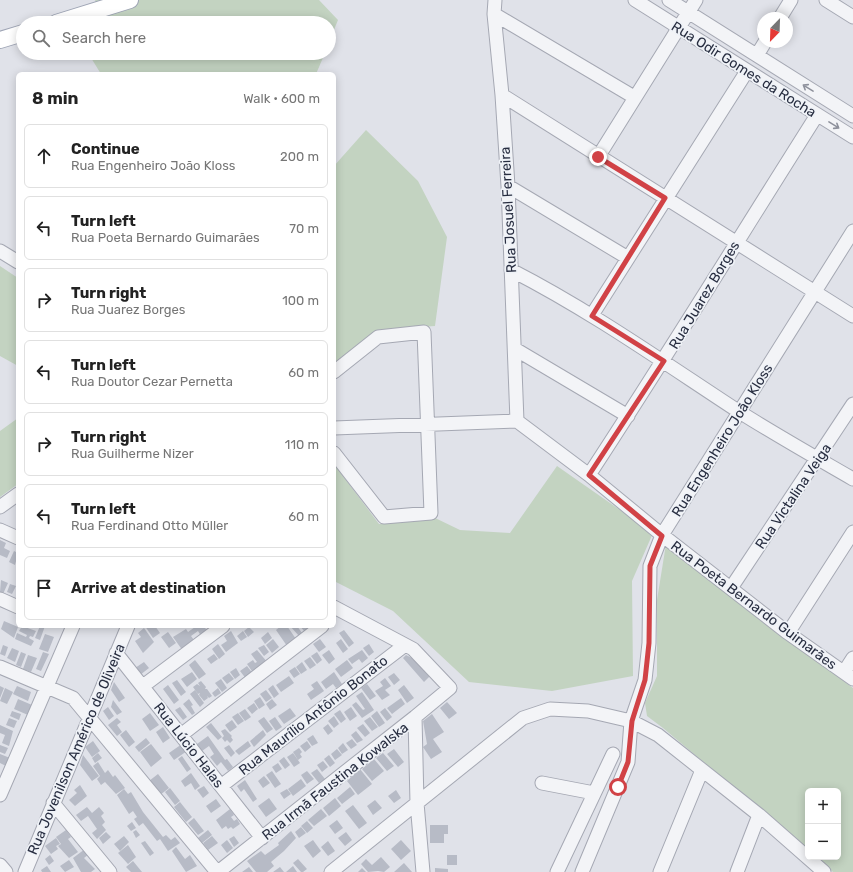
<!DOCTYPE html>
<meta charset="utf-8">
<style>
body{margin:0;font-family:Rubik,sans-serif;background:#f6f6f6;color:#222}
.controls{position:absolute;right:12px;bottom:12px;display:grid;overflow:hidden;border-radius:6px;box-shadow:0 2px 10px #0003}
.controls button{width:36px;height:36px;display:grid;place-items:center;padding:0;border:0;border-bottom:1px solid #e0e0e0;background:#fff;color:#222;font:20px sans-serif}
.compass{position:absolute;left:757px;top:12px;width:36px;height:36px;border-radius:50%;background:#fff;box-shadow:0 2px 10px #0003;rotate:203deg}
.stop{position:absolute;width:12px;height:12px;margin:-9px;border:3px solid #d14246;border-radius:50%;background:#fff}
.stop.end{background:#d14246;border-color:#fff;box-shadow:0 1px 4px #0008}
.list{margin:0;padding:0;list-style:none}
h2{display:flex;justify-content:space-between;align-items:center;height:52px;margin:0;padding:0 16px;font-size:17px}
h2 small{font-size:13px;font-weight:400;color:#767676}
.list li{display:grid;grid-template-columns:26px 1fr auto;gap:12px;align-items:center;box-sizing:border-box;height:64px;margin:0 8px 8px;padding:0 8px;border:1px solid #e0e0e0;border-radius:6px}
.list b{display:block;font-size:15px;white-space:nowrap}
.list p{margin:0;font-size:13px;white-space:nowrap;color:#767676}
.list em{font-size:13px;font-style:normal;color:#767676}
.icon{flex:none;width:22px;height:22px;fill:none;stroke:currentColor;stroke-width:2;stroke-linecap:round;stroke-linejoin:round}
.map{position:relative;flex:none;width:853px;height:872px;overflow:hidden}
.search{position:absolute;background:#fff;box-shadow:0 2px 10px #0003;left:16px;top:16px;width:320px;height:44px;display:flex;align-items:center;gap:10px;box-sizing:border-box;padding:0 14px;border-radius:22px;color:#767676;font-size:15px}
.panel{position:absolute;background:#fff;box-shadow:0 2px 10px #0003;left:16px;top:72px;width:320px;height:556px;border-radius:6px}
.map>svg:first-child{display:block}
</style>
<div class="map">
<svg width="853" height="872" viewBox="0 0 853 872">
<rect width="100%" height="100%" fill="#e0e2e9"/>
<!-- green -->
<path fill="#c3d3c1" d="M95,0H319L338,20L329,42V23H80L96,3Z
M88,53H325L316,74H101Z
M366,130L418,181L447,237L435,326L377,330L334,365V166Z
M0,266L18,278V366L0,356Z
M18,418V484L0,497V431Z
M334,464L379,524L431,516L460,530L510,533L557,466L653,533L632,581L633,676L552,691L469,682L393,611L334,581Z
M666,544L853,688V872H833L816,857H838V791H808V850L663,728L647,716L645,703L657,676V600Z"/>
<!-- building -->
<path fill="#b7bbc6" d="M0,540L6,543L4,548L10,551L7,558L0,555Z
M14,551L18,553L15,565L9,562Z
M1,580L8,583L3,594L0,592Z
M10,584L16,586L12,594L7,592Z
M4,621L18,627L14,638L1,629Z
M22,626L36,631L33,637L30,636L29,638L34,641L31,646L15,639L17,633L26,637L27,635L19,631Z
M40,626H45L40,640L35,638Z
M145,626H155L160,633L153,638Z
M194,626H204L207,631L201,636L198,631L191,636L194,640L183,651L173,637L186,629L188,632L195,627Z
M281,626H287L296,639L287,646L276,630Z
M290,626H297L302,633L299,636Z
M300,626H306L308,629L304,631Z
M249,627L254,632L248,637L244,631Z
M144,628L154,642L143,653L135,641L141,637L138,633Z
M344,630L354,643L349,647L339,633Z
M231,631L238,643L226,652L221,645L227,641L224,636Z
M243,631L247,637L241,641L237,636Z
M168,632L176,643L169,648L161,637Z
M268,632L272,638L265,644L261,638Z
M45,634L54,637L48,652L39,649Z
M273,639L279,647L272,653L266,645Z
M320,639L326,647L319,652L313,644Z
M341,639L348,649L343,653L336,643Z
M218,644L225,654L219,659L212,649Z
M369,644L374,652L369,656L363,648Z
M3,645L8,647L5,656L0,654Z
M264,645L269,652L264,656L258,648Z
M12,648L19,651L15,662L7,658Z
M257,650L268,663L254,674L247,664L253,660L255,663L257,662L251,654Z
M329,650L335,659L329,664L322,655Z
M362,650L368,658L362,663L359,659L352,664L348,659Z
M21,652L26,654L21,667L16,665Z
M43,652L49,654L41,671L36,669Z
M317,652L322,660L317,664L311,656Z
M214,654L218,659L211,664L207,659Z
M28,655L37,658L31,672L23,669Z
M406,655L412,658L430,676L424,682L403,658Z
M310,657L316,665L310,669L304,661Z
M195,660L206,674L199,679L189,665Z
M347,660L353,668L341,677L335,669Z
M144,662L149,668L140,675L135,668Z
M302,662L307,670L301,674L296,667Z
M247,666L254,675L247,680L240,671Z
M295,667L300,674L294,678L289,671Z
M236,668L240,675L235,679L230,672Z
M192,672L197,679L187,687L181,679Z
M334,672L342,684L336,688L333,684L326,689L321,682Z
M229,673L234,679L227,684L222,678Z
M394,673L400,680L394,685L388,677Z
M289,676L294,683L281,692L276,685Z
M385,678L391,686L385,690L390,695L382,700L375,691L383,686L380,682Z
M221,679L227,688L222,692L215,683Z
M177,680L186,692L181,696L172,683Z
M201,681L206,687L205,689H207L212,696L209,698L207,696L208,698L204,701L199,695L200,693L198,694L193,687L197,684L200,686L198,683Z
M317,681L324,691L311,700L307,694L314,689L311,685Z
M114,682L125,698L119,702L111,690Z
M367,684L376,696L370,700L361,688Z
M168,685L179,700L174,704L163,689Z
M273,685L279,694L274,698L268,689Z
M404,685L414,698L407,703L398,690Z
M0,686L4,688L0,698Z
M17,686L31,692L28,701L13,694Z
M5,688L13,692L7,704L0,701Z
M218,688L221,693L215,697L212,693Z
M195,690L204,703L200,707L190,694Z
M266,690L272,698L266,702L260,694Z
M362,692L374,710L362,718L352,705L356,702L363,710L365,709L356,696Z
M260,697L265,705L259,709L254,701Z
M401,698L405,704L392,714L387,708Z
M18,699L32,705L28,715L14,709Z
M189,699L193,705L191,706L195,713L192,715L183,704Z
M272,699L277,705L270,710L266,704Z
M113,700L122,712L117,715L111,707Z
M447,702L457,713L449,719L440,708Z
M254,703L258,709L252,714L247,708Z
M108,707L114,716L109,720L103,711Z
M180,707L187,717L183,720L175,710Z
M351,707L357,716L350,721L344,712Z
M290,708L296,716L284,724L278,716Z
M385,708L392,717L387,721L380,712Z
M245,709L251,717L245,721L239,713Z
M340,710L346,719L341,723L334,714Z
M12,711L21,714L19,720L10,716Z
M377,711L385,723L379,727L371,716Z
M150,713L159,725L150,731L142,719Z
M238,713L244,721L238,725L232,717Z
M432,714L444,732L433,739L442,752L431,759L423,747L427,744L423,721Z
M334,716L339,724L334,728L328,721Z
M264,717L273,729L267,733L258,721Z
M275,717L282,727L276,731L269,721Z
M370,717L378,727L372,731L364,721Z
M9,718L17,721L14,728L6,725Z
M117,718L121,722L117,725L122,732L117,736L108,725Z
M232,720L237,727L230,732L225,725Z
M211,723L222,737L218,740L206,727Z
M328,724L333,731L328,735L323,728Z
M363,724L370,733L365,737L357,728Z
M0,725L13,731L9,746L2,743L5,735L0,733Z
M163,727L170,738L163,743L156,732Z
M225,729L232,736L231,737L233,740L230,743L227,740L225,742L222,738L224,736L221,731Z
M126,730L135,742L129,747L120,735Z
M263,730L266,735L254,747L250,741Z
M356,731L363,740L357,743L351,735Z
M313,735L318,743L312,746L307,739Z
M208,736L225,760L227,759L233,767L228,771L221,762L217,766L210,757L214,754L209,746L202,751L197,744Z
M146,738L150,743L139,752L135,747Z
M352,739L357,745L351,749L346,743Z
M93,741L100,751L92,757L85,747Z
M248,741L251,746L239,755L235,751Z
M307,741L311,747L305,752L300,746Z
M343,743L348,750L342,754L338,748Z
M151,744L162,758L151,767L140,752Z
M182,744L187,751L174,760L169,753Z
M0,745L8,748L5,754L0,752Z
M229,745L235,753L231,757L224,748Z
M299,748L302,752L300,754L302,757L298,760L293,752Z
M337,749L342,755L335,760L331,754Z
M394,749L404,762L398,767L387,754Z
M98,753L102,758L95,763L92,758Z
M293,753L300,763L294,767L287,757Z
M383,753L394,766L387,771L376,758Z
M0,754L10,758L6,766L0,763Z
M83,755L99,776L92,781L80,765Z
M329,755L335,763L330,767L324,759Z
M182,756L191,769L187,772L178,759Z
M284,757L290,765L285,769L279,761Z
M374,759L384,771L372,781L362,769Z
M323,761L328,767L322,772L317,765Z
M98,762L105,773L108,770L113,777L115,775L125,788L116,794L105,782L101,785L97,779L100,776L93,766Z
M278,763L282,769L276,773L272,767Z
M317,769L325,779L319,783L311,773Z
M360,769L372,784L358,795L347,781Z
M272,771L281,784L275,788L266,775Z
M307,771L314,779L307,784L301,775Z
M191,773L200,786L195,790L191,783L185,787L181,781Z
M158,774L169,788L160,795L149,781Z
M264,776L270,783L263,788L258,781Z
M301,779L306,786L293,796L288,789Z
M245,780L257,799L253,802L244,789L241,792L237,786Z
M80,785L87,796L75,806L69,800L77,793L74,790Z
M204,786L209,793L203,798L197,790Z
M350,787L355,794L342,804L337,798Z
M170,788L180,801L175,805L165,792Z
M124,789L128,794L131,792L143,812L163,837L166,835L171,840L175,837L180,843L168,851L160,839L157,841L143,823L139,826L134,819L137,817L133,811L129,814L117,795Z
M287,789L291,794L284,799L280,793Z
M396,790L401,798L394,803L388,796Z
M269,798L277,809L266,817L258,806Z
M335,798L341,806L329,816L323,808Z
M216,799L221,806L211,813L206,806Z
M375,800L382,808L373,815L367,806Z
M180,802L192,817L186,822L174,807Z
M353,805L367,823L359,829L345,811Z
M87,807L92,813L99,807L104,813L101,816L105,822L102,825L106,830L97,839L92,833L97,829L88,816L81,821L76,815Z
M230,809L234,815L231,817L234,821L237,819L240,824L233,829L231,827L228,829L226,826L222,829L216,820Z
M321,809L327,816L314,826L308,820Z
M194,818L204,831L198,835L188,823Z
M337,820L343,828L335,834L329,826Z
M307,821L313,828L307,833L301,826Z
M132,822L136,828L131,831L127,826Z
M430,825H448V834H444V843H430Z
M301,827L306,833L299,838L295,832Z
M66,830L71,837L68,839L78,852L69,858L58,846L61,844L56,837Z
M136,830L140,835L136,838L133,832Z
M208,830L212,835L202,843L198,838Z
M291,831L296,838L284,851L271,862L274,866L267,872H256L247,861L261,851L265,855L279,845L278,843Z
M106,832L111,837L103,844L99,838Z
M346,832L352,840L345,846L338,838Z
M124,836L129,842L120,851L114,844Z
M212,836L218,843L208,850L203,843Z
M234,836L239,843L234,847L229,839Z
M56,838L60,844L56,846L58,849L51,854L45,846Z
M227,840L233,848L227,853L221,845Z
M313,840L321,851L313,858L304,846Z
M401,840L411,851L401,860L391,849Z
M145,841L154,853L150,856L141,843Z
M328,841L335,851L328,856L321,847Z
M128,845L136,857L128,864L118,853Z
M176,847L185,859L190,855L197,866L186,872L172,851Z
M85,849L89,854L84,858L95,869L91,872H81L73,858Z
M50,855L54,861L49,865L45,859Z
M447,855H457V865H447Z
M381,857L390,867L384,872L378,871L368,872L361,864L366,859L372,865Z
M298,859L307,869L303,872H301L293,863Z
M69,860L74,867L65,872L60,866Z
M133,861L142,872H131L126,867Z
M404,863L412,872H394Z
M47,866L51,872H42L41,870Z
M293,866L297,872H286Z
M249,867L253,872H242Z
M280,867L284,872H273Z
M362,868L366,872H358Z
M435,868L448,869V872H435Z"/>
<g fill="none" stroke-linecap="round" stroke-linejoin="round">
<!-- minor casing -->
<g stroke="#a5a8b3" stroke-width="15">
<path id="minor" d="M495,0L494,14L502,95L508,186L517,421
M635,0L853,137
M669,0L853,116
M826,0L853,17
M494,14L634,97
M780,18L791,0
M757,55L765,42
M502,95L853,316
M598,157L696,0
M508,186L628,258
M0,251L18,262
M511,270C591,311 663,362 738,411C776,435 815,457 853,479
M592,315L747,71
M515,349L628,416
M334,372L378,337L424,332L431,513L384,517L334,453
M334,428L517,421L589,475L662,535L788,633L853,679
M589,475C667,356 741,235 817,115
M0,507L18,494
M0,530L18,538
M731,588L853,404
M0,599L18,607
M788,633L853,532
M116,653L262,838
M0,667L73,698L217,872
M844,672L853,658
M143,686L223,626
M415,717L417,803L423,872
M181,735L322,626
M542,783L594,793
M221,786L405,645
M0,795L73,626
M53,803L110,872
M0,865L6,872
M25,872L128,626
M218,872L415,717L450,688L413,649L334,607
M331,872L523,718L550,709L588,711L631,721L658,735L759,815L824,872
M557,872L613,754
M582,872L628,762L631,721L645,680L649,643L650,566L662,535L853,231
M660,872L702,770
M737,872L759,815"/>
</g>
<!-- major casing -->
<g stroke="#9fa5b5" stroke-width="18">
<path id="major" d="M56,23L130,0
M0,40L23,33"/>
</g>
<!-- minor -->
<use href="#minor" stroke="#f3f4f7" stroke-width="13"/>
<!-- major -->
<use href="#major" stroke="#fff" stroke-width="16"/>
</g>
<!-- one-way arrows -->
<defs><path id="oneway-shaft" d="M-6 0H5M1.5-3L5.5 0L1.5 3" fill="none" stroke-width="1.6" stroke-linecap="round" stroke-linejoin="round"/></defs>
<g stroke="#8e919c">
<use href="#oneway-shaft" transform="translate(808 88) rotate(-148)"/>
<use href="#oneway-shaft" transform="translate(834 125) rotate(32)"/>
</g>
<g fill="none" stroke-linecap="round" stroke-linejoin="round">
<!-- route -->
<path stroke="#d14246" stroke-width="5" d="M598,157L665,198L592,316L664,361L589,475L662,536L650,566L649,643L645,680L632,721L628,762L618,787"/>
</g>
<g text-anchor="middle" stroke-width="3.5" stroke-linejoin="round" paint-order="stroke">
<!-- street labels -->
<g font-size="14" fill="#282e41" stroke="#eff2f7">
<text transform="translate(744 69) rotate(32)" y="5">Rua Odir Gomes da Rocha</text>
<text transform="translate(508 210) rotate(-93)" y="5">Rua Josuel Ferreira</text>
<text transform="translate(704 295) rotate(-59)" y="5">Rua Juarez Borges</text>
<text transform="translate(722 440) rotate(-58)" y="5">Rua Engenheiro João Kloss</text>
<text transform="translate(793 496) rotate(-56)" y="5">Rua Victalina Veiga</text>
<text transform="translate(754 605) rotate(37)" y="5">Rua Poeta Bernardo Guimarães</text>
<text transform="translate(313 715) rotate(-38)" y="5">Rua Maurílio Antônio Bonato</text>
<text transform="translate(189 745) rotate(52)" y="5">Rua Lúcio Halas</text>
<text transform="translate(76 749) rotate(-67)" y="5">Rua Jovenilson Américo de Oliveira</text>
<text transform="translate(335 781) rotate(-38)" y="5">Rua Irmã Faustina Kowalska</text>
</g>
</g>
</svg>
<div class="controls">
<button>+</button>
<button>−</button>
</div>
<svg class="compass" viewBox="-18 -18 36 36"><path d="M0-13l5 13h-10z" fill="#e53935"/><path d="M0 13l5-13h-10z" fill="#767676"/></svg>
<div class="stop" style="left:618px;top:787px"></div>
<div class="stop end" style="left:598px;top:157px"></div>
<div class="search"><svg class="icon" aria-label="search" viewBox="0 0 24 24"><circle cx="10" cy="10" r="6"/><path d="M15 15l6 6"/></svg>Search here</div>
<section class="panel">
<h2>8 min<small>Walk · 600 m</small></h2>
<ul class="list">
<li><svg class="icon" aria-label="ahead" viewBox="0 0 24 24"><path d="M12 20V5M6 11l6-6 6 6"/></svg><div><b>Continue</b><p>Rua Engenheiro João Kloss</p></div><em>200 m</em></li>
<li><svg class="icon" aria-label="left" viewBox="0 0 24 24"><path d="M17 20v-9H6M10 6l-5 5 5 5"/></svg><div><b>Turn left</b><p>Rua Poeta Bernardo Guimarães</p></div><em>70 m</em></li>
<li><svg class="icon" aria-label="right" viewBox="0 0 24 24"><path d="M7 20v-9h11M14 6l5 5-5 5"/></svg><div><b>Turn right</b><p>Rua Juarez Borges</p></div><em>100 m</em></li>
<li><svg class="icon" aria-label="left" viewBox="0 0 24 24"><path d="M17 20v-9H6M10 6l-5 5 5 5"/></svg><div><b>Turn left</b><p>Rua Doutor Cezar Pernetta</p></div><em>60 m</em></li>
<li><svg class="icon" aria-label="right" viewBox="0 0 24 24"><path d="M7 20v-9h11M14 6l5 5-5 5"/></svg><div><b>Turn right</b><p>Rua Guilherme Nizer</p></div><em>110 m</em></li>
<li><svg class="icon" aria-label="left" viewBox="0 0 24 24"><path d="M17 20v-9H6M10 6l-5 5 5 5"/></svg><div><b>Turn left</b><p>Rua Ferdinand Otto Müller</p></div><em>60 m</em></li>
<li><svg class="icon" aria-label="arrive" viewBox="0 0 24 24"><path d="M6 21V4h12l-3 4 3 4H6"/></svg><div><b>Arrive at destination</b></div></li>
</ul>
</section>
</div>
